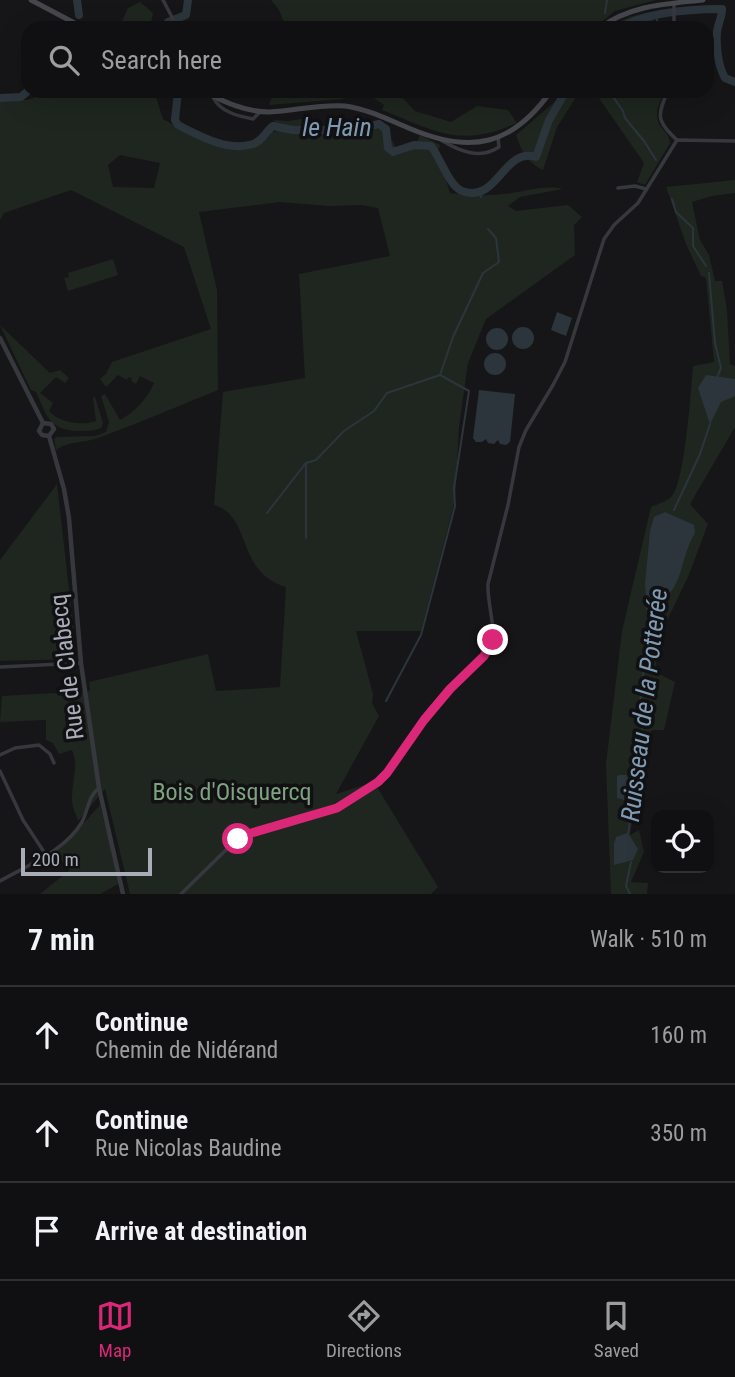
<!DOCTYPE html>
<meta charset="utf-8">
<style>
body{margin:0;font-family:"Roboto Condensed",sans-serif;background:#19191b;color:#f1f3f6}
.controls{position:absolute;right:21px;bottom:21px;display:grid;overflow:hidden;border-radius:14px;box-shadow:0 7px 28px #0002}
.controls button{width:63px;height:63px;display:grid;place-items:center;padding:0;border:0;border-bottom:2px solid #303032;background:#101012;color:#f1f3f6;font:35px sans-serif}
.scale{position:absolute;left:21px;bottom:18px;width:131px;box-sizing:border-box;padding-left:7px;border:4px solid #a8adb8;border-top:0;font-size:19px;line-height:24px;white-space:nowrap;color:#a8adb8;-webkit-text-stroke:5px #111113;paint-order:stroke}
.stop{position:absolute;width:21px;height:21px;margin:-16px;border:5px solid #db2777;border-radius:50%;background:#fff}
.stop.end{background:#db2777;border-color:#fff;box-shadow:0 2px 7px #0008}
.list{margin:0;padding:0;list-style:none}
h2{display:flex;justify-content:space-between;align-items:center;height:91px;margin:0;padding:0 28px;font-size:30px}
h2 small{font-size:23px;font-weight:400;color:#9c9d9f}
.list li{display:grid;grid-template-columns:46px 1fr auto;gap:21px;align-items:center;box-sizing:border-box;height:98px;padding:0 28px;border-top:2px solid #303032}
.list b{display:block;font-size:26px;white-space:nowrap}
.list p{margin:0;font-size:23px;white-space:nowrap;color:#9c9d9f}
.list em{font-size:23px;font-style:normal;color:#9c9d9f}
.icon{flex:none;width:38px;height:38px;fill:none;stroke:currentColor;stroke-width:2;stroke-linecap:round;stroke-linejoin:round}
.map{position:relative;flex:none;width:735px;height:894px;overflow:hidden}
.search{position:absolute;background:#101012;box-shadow:0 7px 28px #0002;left:21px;right:21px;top:21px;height:77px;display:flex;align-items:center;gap:18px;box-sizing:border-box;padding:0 24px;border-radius:21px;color:#9c9d9f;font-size:26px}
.sheet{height:385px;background:#101012}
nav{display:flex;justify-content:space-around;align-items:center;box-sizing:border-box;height:98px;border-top:2px solid #303032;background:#101012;font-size:19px;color:#9c9d9f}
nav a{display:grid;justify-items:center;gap:4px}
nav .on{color:#db2777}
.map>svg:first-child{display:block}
</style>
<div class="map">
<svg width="735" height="894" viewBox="0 0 735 894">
<rect width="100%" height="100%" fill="#161618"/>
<!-- green -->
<path fill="#1e261f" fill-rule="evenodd" d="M271,0H656L615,11L594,28H286L279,10Z
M140,2L153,13L150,28H119L128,8Z
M668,9L670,13L654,15L653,28H609C627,15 647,12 668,9Z
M46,91H154L163,119L201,139L249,147L268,138L272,126L273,132L278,131L274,120L288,121L301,119L304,124L350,128L373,123L386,129L396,148L417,142L420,135L440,145L438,151L442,157L441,164L450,193C471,196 491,196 512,193C531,190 544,185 563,189L520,197L508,206L516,211L568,205L582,217L574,225L575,255L486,319L468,363L459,427L455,500L421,631H356L373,694L372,703L379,716L336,794L374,782L438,887L431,894H130L105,789L78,821C76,814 71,805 72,797C72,781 79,766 72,750L59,754L53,743L46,740V720L0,722L2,696L90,691L89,682L208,654L216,691L280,687L286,587C235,572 253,516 214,505L223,392L305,378L299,274L390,256L378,208L362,205L329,206L280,202L199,212L217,290L218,390C178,406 139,423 98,438C85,443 68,441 56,450L54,439L57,437L95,436L106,432L109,422L101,396L105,394L120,420C136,411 147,399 154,383L140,376L136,384L131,381L132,378L128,377L127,380L118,375L106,387L100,379L106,374L112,362L211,329L184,247L71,190L4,213L0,220V99C18,101 31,103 46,91ZM120,155L160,163L154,188L113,187L108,165Z
M274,91H345L343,99L269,105Z
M364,91H396L415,111L451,122L477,106L508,110L517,123C459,148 437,132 382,110L384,105Z
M563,91H580L557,127L543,170C527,162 522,152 516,135L558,99Z
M594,91H665C659,104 652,116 662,128C667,134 669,136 670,143L645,185L637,182L644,163Z
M735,180V193L712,196L692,202L700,240L709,255L715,281H722L727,310L730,364L735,366V427L690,504L708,524L688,577L660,635L655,672L675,682L664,730H652L644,747L630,835L639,830L644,852L631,882L648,883L647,894H611L606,764L622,631L651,507C657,504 666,502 671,497C685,485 691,388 693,366L714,362L706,278L701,276L686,244L666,187Z
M113,259L118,275L68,291L64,278L69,277L68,273Z
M0,325L50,373L60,370L69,378L65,383L56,377L40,393L53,403L49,411C60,423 81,426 96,421L93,398L95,397L103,423L101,428C93,431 87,431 78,431C49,430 47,416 36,392L31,390Z
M57,484L77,659L0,661V560Z
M100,805L120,883L100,894H40L70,870L53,851L82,825Z"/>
<!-- water -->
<path fill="#2c353c" d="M557,312L572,318L566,336L551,330Z
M512 338a11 11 0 1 1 22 0a11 11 0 1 1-22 0Z
M486 339a11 11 0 1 1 22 0a11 11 0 1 1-22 0Z
M484 364a11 11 0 1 1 22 0a11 11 0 1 1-22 0Z
M706,375L735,379V396L721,402L710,424L698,388Z
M479,390L515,394L510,442L506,445L500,444L498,440L494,444L488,443L486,439L482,442H476L473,438Z
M665,512L694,525L695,533C678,562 686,584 656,607L655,620L648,632L645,584L650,531L654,517Z
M620,775H626L632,787L631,796L624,800L617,798V776Z
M628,833L638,849L633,860L614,865V844L616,837Z"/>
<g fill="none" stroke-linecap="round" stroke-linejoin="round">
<!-- stream -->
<path stroke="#2c353c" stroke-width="2" d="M605,13L607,0
M655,16L658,22
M609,91L623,111L625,118L644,141L656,160
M480,191L481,197
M672,199L676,212L693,228V246L706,266
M709,273L715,343L721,368L716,380
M674,510L700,454L710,424
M267,513L305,464
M306,538V463L316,460L344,431L374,411L387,393L440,375
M386,701L421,635L455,506L454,488L469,391L440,375L453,337L483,273L499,262L496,238L488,229
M628,835L635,782L630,775C635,751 645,731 646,707L640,703L648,633
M630,894L626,886L631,862"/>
<!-- river -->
<path stroke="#2c353c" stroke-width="8" d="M77,0L79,15
M168,28V22L186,15L188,0
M619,28C648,12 689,9 722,9C722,18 718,23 717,32C716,46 718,66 725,78L735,82
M178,91L175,120L178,125C200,136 227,152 253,144C263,141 265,132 273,126L293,130H354L379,124L386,129L388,148L393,152L414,145L431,146C440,157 449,186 462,191C498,204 503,147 536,157L549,120L566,91
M0,98L21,97L28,91"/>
<!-- minor -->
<path stroke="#37383d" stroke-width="3.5" d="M163,0L173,19
M674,3V28
M175,23L177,28
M668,91C657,115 656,121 677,140
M213,97C220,112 238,116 253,119L260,112
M441,140C459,151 480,160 499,147L498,138
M678,140L735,141
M618,188L635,186L646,189
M0,667L81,663
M0,755L15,748L39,745L50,754L54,763
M0,771L23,820L46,855
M0,881C28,865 65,851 82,822C88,811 88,796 99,788
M181,894L232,844L245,835C274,823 307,820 337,808C389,787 414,729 449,690C461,677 488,658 492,643C496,627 487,603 488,584L508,505L519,447L526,430L553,385L565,362L604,239L614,225L638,203L677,140"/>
<!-- tertiary -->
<path stroke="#37383d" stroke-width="4.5" d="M0,338L43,423L51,424L54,429L49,436L64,489L69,518L81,663L99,788L123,894
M43,423L39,431L42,435L49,436"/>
<!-- secondary -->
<path stroke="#45474d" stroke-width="5" d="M31,0L84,28
M600,28C630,5 667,4 703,0
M203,91C224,102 246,112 269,112C295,111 319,104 345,106C368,109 389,120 411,129C471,154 512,146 551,91"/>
</g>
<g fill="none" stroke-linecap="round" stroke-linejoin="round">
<!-- route -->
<path stroke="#db2777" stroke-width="9" d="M238,839L248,834L337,808L378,782L387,773L424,720L450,689L484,656L493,640"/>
</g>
<g text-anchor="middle" stroke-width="7" stroke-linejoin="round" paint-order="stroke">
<!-- street labels -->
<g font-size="24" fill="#a8adb8" stroke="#111113">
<text transform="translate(67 667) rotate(-97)" y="8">Rue de Clabecq</text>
</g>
<!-- park labels -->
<g font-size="24" fill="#7fa381" stroke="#111113">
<text x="232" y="800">Bois d'Oisquercq</text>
</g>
<!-- water labels -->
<g font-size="26" font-style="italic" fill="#7f9bb3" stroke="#111113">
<text x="337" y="136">le Hain</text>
<text transform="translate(644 705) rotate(-83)" y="9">Ruisseau de la Potterée</text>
</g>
</g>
</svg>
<div class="controls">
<button><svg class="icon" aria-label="locate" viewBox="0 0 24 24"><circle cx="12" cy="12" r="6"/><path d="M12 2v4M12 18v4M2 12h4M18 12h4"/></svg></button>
</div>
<div class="scale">200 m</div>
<div class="stop" style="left:238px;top:839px"></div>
<div class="stop end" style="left:493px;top:640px"></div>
<div class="search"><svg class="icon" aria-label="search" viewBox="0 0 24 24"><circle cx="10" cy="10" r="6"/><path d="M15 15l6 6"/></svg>Search here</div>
</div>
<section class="sheet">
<h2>7 min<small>Walk · 510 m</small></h2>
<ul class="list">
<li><svg class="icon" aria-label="ahead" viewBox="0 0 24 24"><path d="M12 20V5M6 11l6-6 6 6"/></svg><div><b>Continue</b><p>Chemin de Nidérand</p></div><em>160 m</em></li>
<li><svg class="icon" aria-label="ahead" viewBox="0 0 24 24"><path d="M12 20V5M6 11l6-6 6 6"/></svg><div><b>Continue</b><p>Rue Nicolas Baudine</p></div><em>350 m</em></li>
<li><svg class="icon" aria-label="arrive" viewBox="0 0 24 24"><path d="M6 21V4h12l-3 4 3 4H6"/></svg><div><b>Arrive at destination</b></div></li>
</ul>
</section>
<nav>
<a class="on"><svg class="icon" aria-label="map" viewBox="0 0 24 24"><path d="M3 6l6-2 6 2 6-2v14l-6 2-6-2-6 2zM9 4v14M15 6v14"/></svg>Map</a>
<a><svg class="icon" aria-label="directions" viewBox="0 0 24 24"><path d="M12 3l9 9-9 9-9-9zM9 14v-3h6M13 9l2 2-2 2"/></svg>Directions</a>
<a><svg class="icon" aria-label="saved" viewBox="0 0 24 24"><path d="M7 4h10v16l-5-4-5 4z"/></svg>Saved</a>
</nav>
